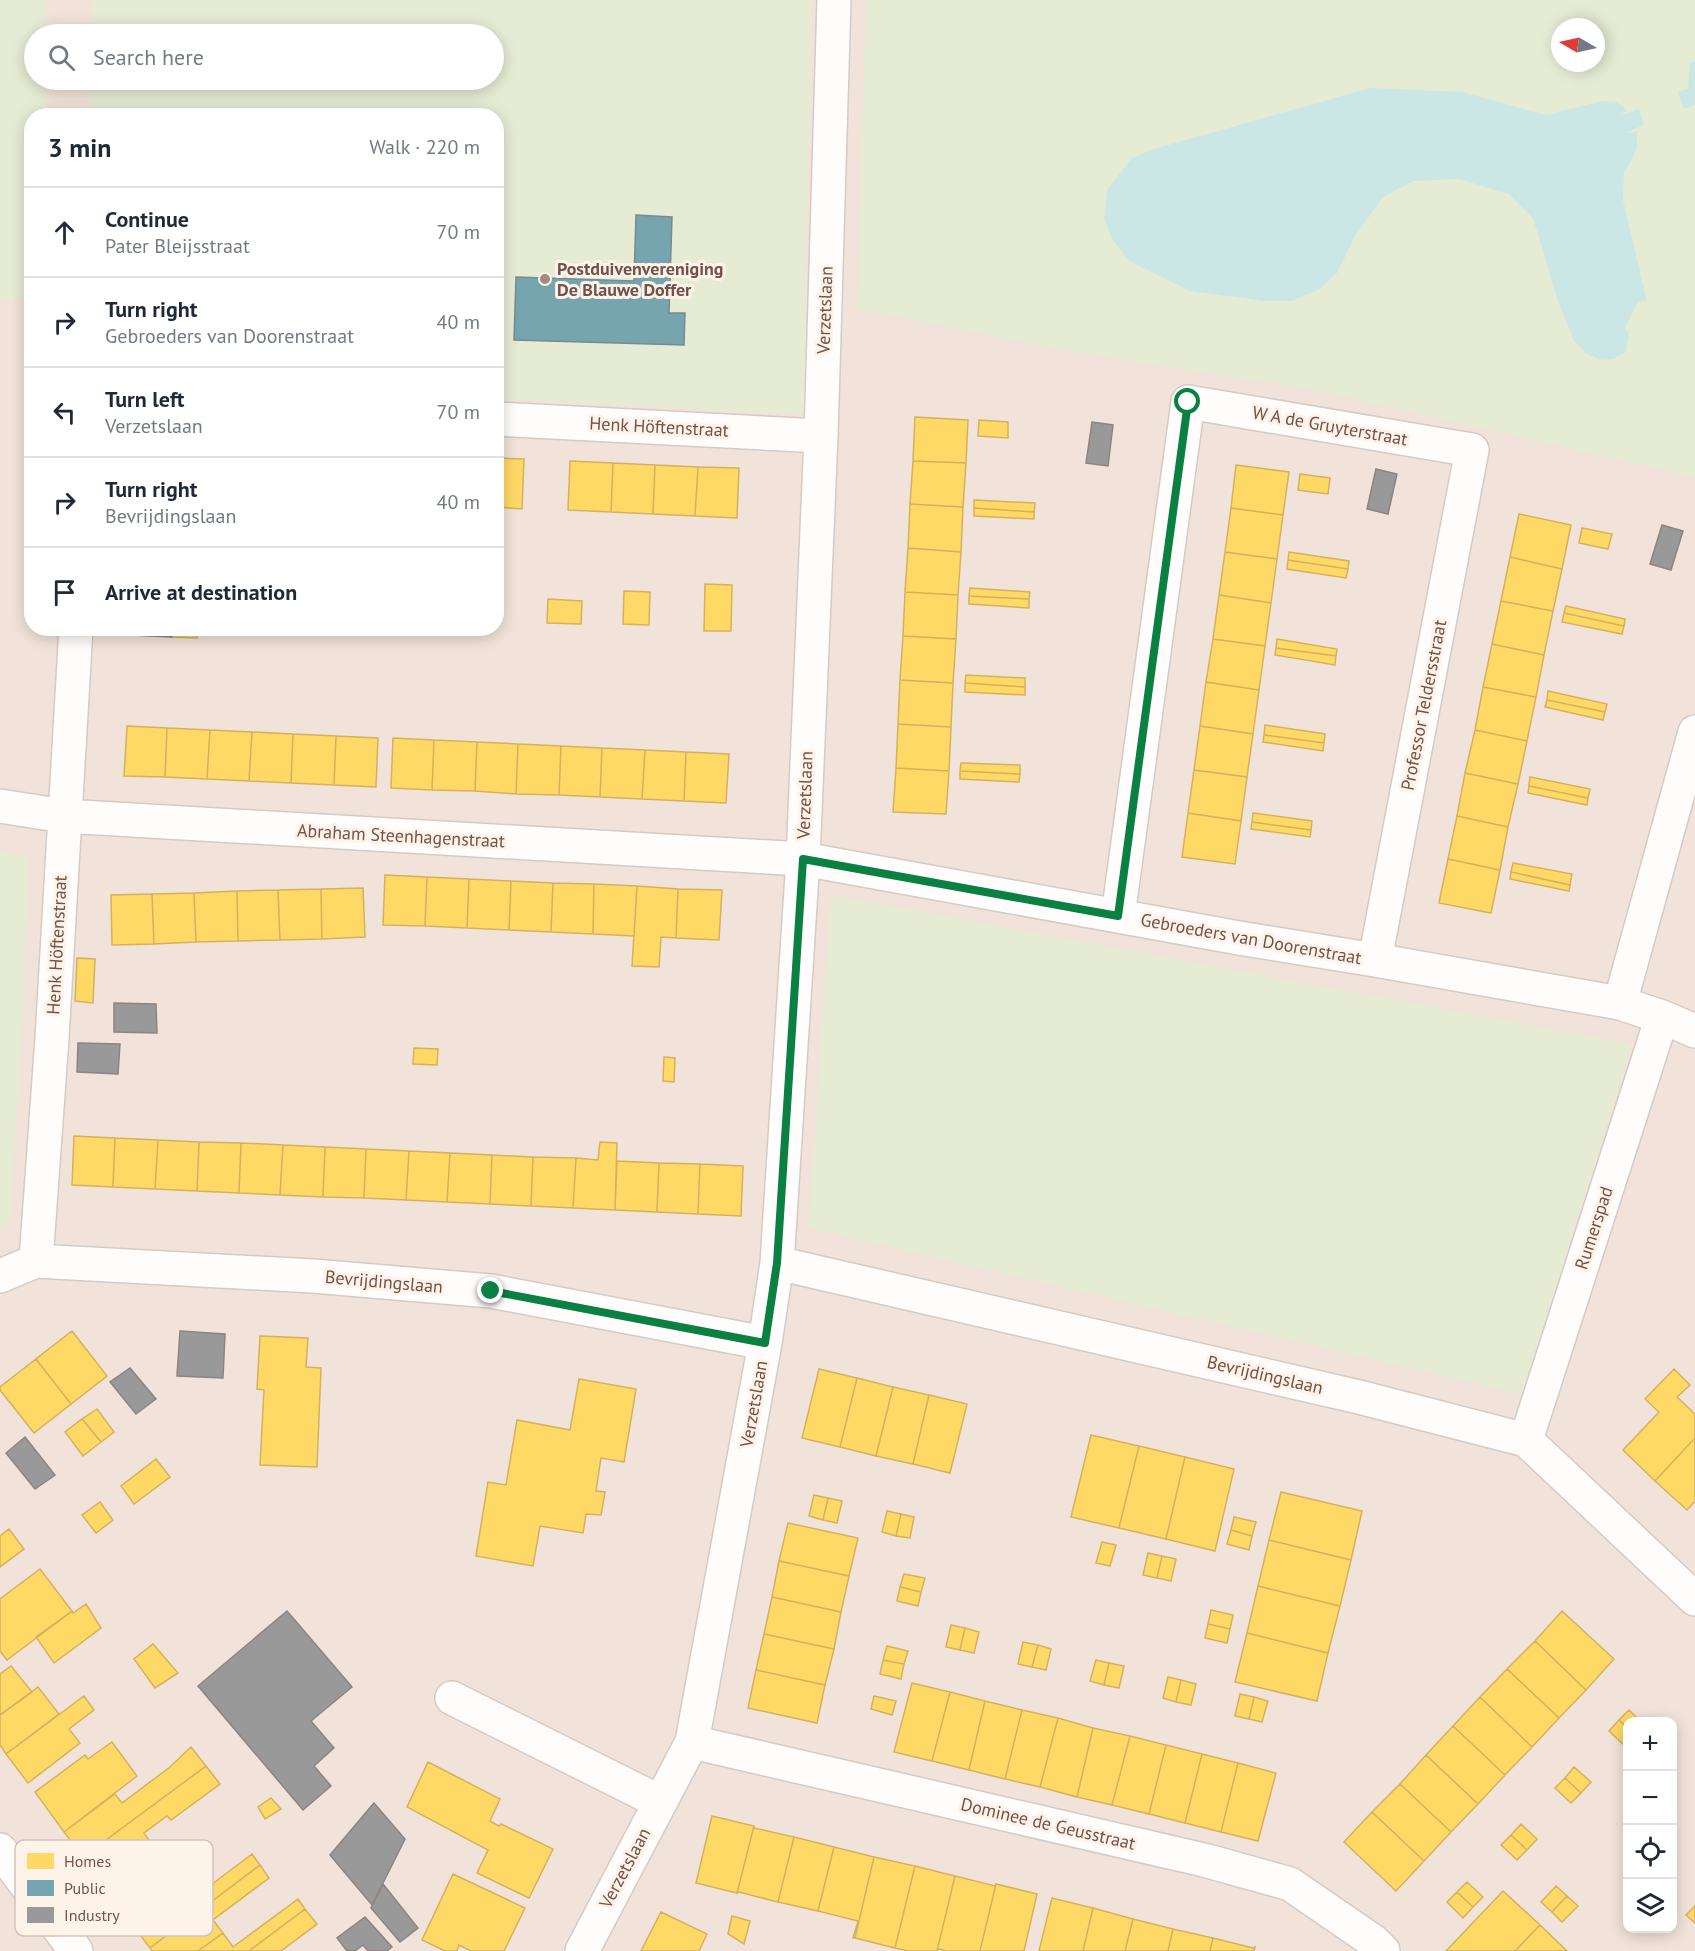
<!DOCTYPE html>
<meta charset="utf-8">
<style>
body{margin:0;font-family:"PT Sans",sans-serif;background:#f6f6f7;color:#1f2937}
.controls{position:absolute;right:18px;bottom:18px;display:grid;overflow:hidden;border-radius:12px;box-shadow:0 3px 15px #0003}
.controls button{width:54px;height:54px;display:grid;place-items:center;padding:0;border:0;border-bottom:2px solid #e0e1e3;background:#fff;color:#1f2937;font:30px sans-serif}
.compass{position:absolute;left:1551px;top:18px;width:54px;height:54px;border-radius:50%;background:#fff;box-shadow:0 3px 15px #0003;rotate:279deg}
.stop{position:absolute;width:18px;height:18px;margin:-14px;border:4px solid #0b8043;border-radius:50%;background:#fff}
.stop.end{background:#0b8043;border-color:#fff;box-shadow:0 2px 6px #0008}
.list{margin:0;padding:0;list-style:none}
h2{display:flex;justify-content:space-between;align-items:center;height:78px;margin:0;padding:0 24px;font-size:26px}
h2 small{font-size:20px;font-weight:400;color:#747a83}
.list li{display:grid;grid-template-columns:39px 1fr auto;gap:18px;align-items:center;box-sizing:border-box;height:90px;padding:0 24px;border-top:2px solid #e0e1e3}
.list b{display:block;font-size:22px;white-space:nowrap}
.list p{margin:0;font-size:20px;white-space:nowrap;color:#747a83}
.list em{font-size:20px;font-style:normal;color:#747a83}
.icon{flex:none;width:33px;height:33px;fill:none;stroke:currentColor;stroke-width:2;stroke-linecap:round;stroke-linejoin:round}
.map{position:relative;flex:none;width:1695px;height:1951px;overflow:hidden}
.search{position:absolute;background:#fff;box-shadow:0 3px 15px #0003;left:24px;top:24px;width:480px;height:66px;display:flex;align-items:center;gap:15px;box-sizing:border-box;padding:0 21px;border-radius:33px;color:#747a83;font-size:22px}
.panel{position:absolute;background:#fff;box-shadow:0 3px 15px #0003;left:24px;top:108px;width:480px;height:528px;border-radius:24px}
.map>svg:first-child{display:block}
</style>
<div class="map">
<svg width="1695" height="1951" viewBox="0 0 1695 1951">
<rect width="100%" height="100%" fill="#f6efe9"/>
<!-- residential -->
<path fill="#f1e3d9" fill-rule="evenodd" d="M0,0H1695V1951H0ZM1560,27H1596V63H1560ZM34,34H494V80H34ZM32,116H496V628H32ZM1628,1722H1672V1928H1628Z"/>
<!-- green -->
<path fill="#e6ebd4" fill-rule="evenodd" d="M0,0H47V34H34V80H46V115L32,116L31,300L0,299Z
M94,0H811L805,414L739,412L497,398L496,116H90L91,80H494V34H93Z
M866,0H1695V61L1690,63L1695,86L1684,109L1695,105V477L1310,389L1062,350L857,308ZM1560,27H1596V63H1560ZM1370,88L1462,92L1546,115L1603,101L1617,102L1626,111L1621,114V115L1638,109L1628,132V134L1636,131L1632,160L1624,172L1623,200L1647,301L1638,300L1625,328L1600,360L1585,353L1573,339L1558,301L1533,219L1509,194L1458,179L1413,181L1383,197L1355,236L1337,273L1132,158L1154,149Z
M0,851L28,857L23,1011L10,1222L0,1230Z
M831,895L1632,1044L1522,1394L808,1228Z"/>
<!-- water -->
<path fill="#cbe7e5" d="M1695,61V105L1684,109L1678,92L1688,89L1690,63Z
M1370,88L1462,92L1546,115L1603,101L1617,102L1627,111L1621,114V115L1639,109L1644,125L1628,132V133L1637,131V147L1632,160L1624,172L1623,200L1647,302L1638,301L1625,328L1629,333L1626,352L1613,359L1600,360L1585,353L1573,339L1558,301L1533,218L1509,194L1459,179L1413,181L1383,197L1355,236L1337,273L1320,289L1292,301H1265L1190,291L1129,261L1112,239L1104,218L1107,190L1132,158L1154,149Z"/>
<!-- homes -->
<path fill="#ffd966" stroke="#d5b15e" stroke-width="1.5" d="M915,417L968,420L966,463L913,461Z
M979,420L1008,422V438L978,436Z
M496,458L524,459L522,509L496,507Z
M570,461L613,463L611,512L568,510Z
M913,461L966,463L963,507L910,504Z
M613,463L655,465L653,514L611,512Z
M655,465L698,467L695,516L653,514Z
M1236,465L1289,472L1283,515L1231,508Z
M698,467L739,468L737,518L695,516Z
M1300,474L1330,478L1328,494L1298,490Z
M974,500L1035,503L1034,512L974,508Z
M910,504L963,507L961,552L908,548Z
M974,508L1034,512V519L974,516Z
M1231,508L1283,515L1277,559L1225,552Z
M1519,514L1571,525L1562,569L1510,557Z
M1582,528L1612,534L1608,549L1579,543Z
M908,548L961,552L958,595L905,592Z
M1225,552L1277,559L1271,603L1219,595Z
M1289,552L1349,561L1348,569L1288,560Z
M1510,557L1562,569L1553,611L1501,601Z
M1288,560L1348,569L1346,578L1287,569Z
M705,584L732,585L731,631H704Z
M970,588L1030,592L1029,599L969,596Z
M624,591L650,592L649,625L623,624Z
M905,592L958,595L956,639L903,636Z
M1219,595L1271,603L1265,646L1213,639Z
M969,596L1029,599V608L969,604Z
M548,599L582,601L581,624L547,623Z
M1501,601L1553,611L1544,655L1492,644Z
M1566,606L1625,619L1624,626L1564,613Z
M1564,613L1624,626L1622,634L1562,622Z
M173,628H197V638L172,637Z
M903,636L956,639L953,683L900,680Z
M1213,639L1265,646L1259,690L1206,682Z
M1277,639L1337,649L1336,656L1276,648Z
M1492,644L1544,655L1536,697L1483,687Z
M1276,648L1336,656L1335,665L1275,655Z
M966,675L1025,678V687L965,683Z
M900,680L953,683L951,727L898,724Z
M1206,682L1259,690L1253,734L1200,726Z
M965,683L1025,687V695L965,692Z
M1483,687L1536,697L1527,741L1475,730Z
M1548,691L1607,704L1605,712L1547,700Z
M1547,700L1605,712L1603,720L1545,707Z
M898,724L951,727L949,771L896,768Z
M1265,725L1325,734L1324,743L1264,735Z
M127,726L167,728L165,777L124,776Z
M1200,726L1253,734L1247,777L1194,770Z
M167,728L210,730L207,779L165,777Z
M210,730L252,732L249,781L207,779Z
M1475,730L1527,741L1518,784L1465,773Z
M252,732L293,734L291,783L249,781Z
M293,734L336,736L334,785L291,783Z
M1264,735L1324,743L1323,751L1263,742Z
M336,736L378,738L376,787L334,785Z
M393,738L434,740L432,790L391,788Z
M434,740L477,742L475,791L432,790Z
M477,742L518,744L516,794L475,791Z
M518,744L561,746L559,795L516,794Z
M561,746L602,748L600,797L559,795Z
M602,748L645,750L642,799L600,797Z
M645,750L686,752L684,801L642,799Z
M686,752L729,754L726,803L684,801Z
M961,763L1020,765V774L960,771Z
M896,768L949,771L946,814L893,812Z
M1194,770L1247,777L1241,821L1188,813Z
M960,771L1020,774L1019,782L960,779Z
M1465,773L1518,784L1508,827L1457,816Z
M1530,777L1590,789L1588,798L1529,786Z
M1529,786L1588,798L1587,805L1528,793Z
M1188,813L1241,821L1235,864L1182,857Z
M1253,813L1312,821L1311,830L1252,822Z
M1457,816L1508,827L1500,870L1448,859Z
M1252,822L1311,830L1310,837L1251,829Z
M1448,859L1500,870L1491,913L1439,903Z
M1513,863L1572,874L1570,885L1511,872Z
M1511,872L1570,885L1569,891L1510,879Z
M385,875L427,877L425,926L383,925Z
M427,877L469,879L467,928L425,926Z
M469,879L511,881L509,930L467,928Z
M511,881L553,883L551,932L509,930Z
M553,883L594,884L593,934L551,932Z
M594,884L637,886L634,936L593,934Z
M637,886L678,889L676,938L661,937L659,967L632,966Z
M363,888L365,937L322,939L321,889Z
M321,889L322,939L280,940L278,890Z
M678,889L722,890L719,940L676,938Z
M278,890L280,940L238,941L237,891Z
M237,891L238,941L196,942L194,893Z
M194,893L196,942L154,944L152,894Z
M152,894L154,944L112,945L111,895Z
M77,958L95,959L93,1003L75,1001Z
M414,1048L438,1049L437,1065L413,1064Z
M664,1057L675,1058L674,1082L663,1081Z
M74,1136L115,1138L113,1187L72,1185Z
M115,1138L158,1140L155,1189L113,1187Z
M158,1140L199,1142L197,1191L155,1189Z
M199,1142L241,1143L239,1193L197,1191Z
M600,1142L617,1143L615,1210L573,1208L576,1158L598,1160Z
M241,1143L283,1145L280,1195L239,1193Z
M283,1145L325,1147L323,1197L280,1195Z
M325,1147L366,1149L364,1198L323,1197Z
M366,1149L409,1151L406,1200L364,1198Z
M409,1151L450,1153L447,1202L406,1200Z
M450,1153L492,1155L490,1204L447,1202Z
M492,1155L533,1157L531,1206L490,1204Z
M533,1157L576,1158L573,1208L531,1206Z
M617,1161L659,1163L657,1212L615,1210Z
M659,1163L700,1164L698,1214L657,1212Z
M700,1164L743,1166L741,1216L698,1214Z
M72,1331L107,1376L71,1404L36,1359Z
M260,1336L308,1338L306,1367L321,1368L317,1467L260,1465L264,1390L257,1389Z
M36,1359L71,1404L34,1433L0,1390V1387Z
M819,1369L857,1378L840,1447L802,1438Z
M1674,1369L1690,1385L1677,1397L1695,1414V1438L1655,1481L1623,1450L1659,1412L1645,1399Z
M857,1378L893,1387L876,1456L840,1447Z
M579,1379L636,1389L624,1462L601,1458L596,1491L605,1492L601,1515L586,1514L583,1533L540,1526L533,1566L476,1556L488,1482L506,1485L517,1420L570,1430Z
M893,1387L929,1395L913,1464L876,1456Z
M929,1395L967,1404L950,1473L913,1464Z
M97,1409L114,1432L101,1442L82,1419Z
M82,1419L101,1442L83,1456L65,1432Z
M1091,1435L1139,1446L1119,1528L1071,1517Z
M1695,1438V1501L1687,1510L1655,1481Z
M1139,1446L1185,1457L1166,1539L1119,1528Z
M1185,1457L1234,1469L1215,1551L1166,1539Z
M156,1459L170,1477L134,1504L121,1486Z
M1281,1492L1362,1511L1351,1560L1269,1540Z
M814,1495L828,1498L823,1520L809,1516Z
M828,1498L842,1501L837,1523L823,1520Z
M100,1502L113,1520L96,1533L82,1515Z
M887,1511L901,1514L896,1536L882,1532Z
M901,1514L914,1517L910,1538L896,1536Z
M1234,1517L1256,1522L1252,1536L1231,1530Z
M788,1523L858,1538L849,1576L779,1561Z
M9,1529L24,1549L0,1567V1536Z
M1231,1530L1252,1536L1249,1550L1227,1544Z
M1269,1540L1351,1560L1340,1606L1258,1586Z
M1102,1542L1116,1545L1110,1566L1096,1563Z
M1148,1553L1162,1556L1157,1578L1143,1575Z
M1162,1556L1176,1559L1171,1581L1157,1578Z
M779,1561L849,1576L841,1612L772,1597Z
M40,1569L72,1611L7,1660L0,1651V1599Z
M904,1574L925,1578L921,1592L900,1587Z
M1258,1586L1340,1606L1328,1653L1247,1633Z
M900,1587L921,1592L918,1606L897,1601Z
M772,1597L841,1612L834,1649L764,1634Z
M86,1604L101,1628L54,1663L36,1637L72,1611L73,1613Z
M1211,1610L1233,1615L1230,1629L1208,1624Z
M1562,1611L1614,1659L1586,1690L1535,1641Z
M1208,1624L1230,1629L1227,1643L1205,1638Z
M951,1625L965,1628L960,1650L946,1647Z
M965,1628L979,1632L974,1653L960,1650Z
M1247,1633L1328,1653L1317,1701L1235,1682Z
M764,1634L834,1649L825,1685L756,1670Z
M1535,1641L1586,1690L1559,1718L1507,1669Z
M1023,1642L1038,1645L1032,1667L1018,1664Z
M153,1644L178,1673L155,1688L134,1659Z
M1038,1645L1051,1649L1046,1670L1032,1667Z
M887,1646L908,1651L904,1664L883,1660Z
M883,1660L904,1664L901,1679L880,1674Z
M1096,1660L1109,1663L1104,1685L1090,1681Z
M1109,1663L1124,1666L1119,1688L1104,1685Z
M11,1666L32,1692L0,1715V1674Z
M1507,1669L1559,1718L1532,1747L1480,1697Z
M756,1670L825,1685L817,1723L748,1708Z
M1168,1677L1181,1680L1176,1702L1163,1698Z
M1181,1680L1196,1684L1191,1705L1176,1702Z
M912,1683L950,1692L932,1761L894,1752Z
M38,1687L59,1714L6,1754L0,1745V1715Z
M950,1692L985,1701L969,1770L932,1761Z
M1240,1694L1254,1697L1249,1719L1235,1716Z
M84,1696L94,1710L69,1729L80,1743L28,1783L6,1754Z
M874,1696L896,1701L892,1715L871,1709Z
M1254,1697L1268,1701L1262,1722L1249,1719Z
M1480,1697L1532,1747L1505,1775L1453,1726Z
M985,1701L1022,1710L1005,1779L969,1770Z
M1022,1710L1058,1718L1040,1787L1005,1779Z
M1629,1710L1641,1722H1628V1728L1619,1720Z
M1058,1718L1093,1728L1077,1797L1040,1787Z
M1619,1720L1628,1728V1744L1625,1746L1609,1731Z
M1453,1726L1505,1775L1478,1804L1426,1755Z
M1093,1728L1130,1736L1112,1805L1077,1797Z
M1130,1736L1166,1745L1149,1814L1112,1805Z
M112,1742L137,1776L64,1832L35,1792L85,1755L88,1759Z
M1166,1745L1202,1754L1185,1823L1149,1814Z
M191,1747L206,1766L83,1857L64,1832L115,1794L122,1803L170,1767Z
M1202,1754L1238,1763L1221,1832L1185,1823Z
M1426,1755L1478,1804L1451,1832L1400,1784Z
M428,1762L500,1799L490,1821L499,1826L501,1824L553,1849L529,1898L477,1873L488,1850L407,1807Z
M1238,1763L1276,1773L1258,1841L1221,1832Z
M206,1766L220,1784L171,1820L167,1816L144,1833L153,1846L102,1884L83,1857Z
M1574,1767L1591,1782L1581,1793L1565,1778Z
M1565,1778L1581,1793L1571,1803L1555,1788Z
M1400,1784L1451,1832L1424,1861L1372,1812Z
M271,1798L281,1809L265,1819L258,1807Z
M1372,1812L1424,1861L1396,1891L1344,1842Z
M712,1816L754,1826L737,1893L696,1883Z
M1521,1824L1537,1839L1527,1850L1511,1835Z
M754,1826V1828L794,1837L778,1902L739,1892L737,1893Z
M1511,1835L1527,1850L1517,1860L1501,1845Z
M794,1837L834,1847L818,1911L778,1902Z
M834,1847L874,1857L855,1938H853L858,1921L818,1911Z
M252,1854L260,1865L150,1948L131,1923L185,1883L195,1897Z
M874,1857L915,1866L895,1948L855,1938Z
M260,1865L269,1878L213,1920L223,1933L198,1951H152L150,1948Z
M915,1866L955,1876L937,1951H908L895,1948Z
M453,1874L525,1908L504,1951H471L459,1945L457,1951H445L422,1940Z
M955,1876L995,1886L996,1884L980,1951H946L939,1949L937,1951Z
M1467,1882L1483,1897L1473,1907L1457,1892Z
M996,1884L1037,1894L1024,1951H980Z
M1556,1886L1567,1896L1552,1912L1541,1902Z
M1503,1891L1540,1925L1515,1951H1446Z
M1457,1892L1473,1907L1463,1918L1447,1902Z
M1567,1896L1578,1906L1562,1922L1552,1912Z
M1052,1898L1093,1908L1083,1951H1039Z
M298,1899L305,1909L249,1951H198L223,1933L233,1947Z
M1695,1906V1923L1686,1915Z
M1093,1908L1133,1919L1125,1951H1083Z
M305,1909L317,1924L281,1951H249Z
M661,1912L707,1934L699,1951H641Z
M732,1916L750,1921L744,1944L728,1934Z
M1133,1919L1173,1929L1168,1951H1125Z
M1540,1925L1567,1951H1515Z
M1173,1929L1213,1938L1210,1951H1168Z
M1213,1938L1253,1948L1255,1947L1254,1951H1210Z"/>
<!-- public -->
<path fill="#76a5af" stroke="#758c91" stroke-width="1.5" d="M636,215L672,217L669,313H685L684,345L514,340L516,277L634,281Z"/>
<!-- industry -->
<path fill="#999" stroke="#8d8482" stroke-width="1.5" d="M1092,422L1113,425L1108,466L1086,463Z
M1376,469L1397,474L1388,514L1367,509Z
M1662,525L1683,531L1671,570L1650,564Z
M132,628H172V637L131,635Z
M114,1003L156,1004L157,1033L114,1032Z
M78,1043L120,1044L118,1074L77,1072Z
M180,1331L225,1334L223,1378L177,1376Z
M130,1368L156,1399L136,1414L110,1382Z
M25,1437L55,1475L35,1489L6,1453Z
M287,1611L352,1687L311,1721L334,1748L314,1766L331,1786L303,1810L198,1686Z
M374,1803L405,1839L372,1905L330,1855Z
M383,1884L418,1928L400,1942L371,1908Z
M365,1917L392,1947L387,1951H368L363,1945L355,1951H347L337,1938Z"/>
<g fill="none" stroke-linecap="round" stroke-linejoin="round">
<!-- minor casing -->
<g stroke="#d4cbc6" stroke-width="36">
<path id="minor" d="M496,419L821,436
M0,806L64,816L803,859L1239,938L1375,960L1620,1003L1662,1017L1695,1031
M1118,916L1188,402L1472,450L1375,960
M1620,1003L1695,732
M36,1261L52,1038L76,628
M777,1263L1359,1397L1526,1440L1695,1599
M0,1276L36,1261L313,1276L491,1291L765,1343
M1526,1440L1662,1017
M452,1698L660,1802
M692,1742L1204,1860L1290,1884L1373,1941L1383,1951
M0,1850L76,1951
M582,1951L692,1742L765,1343L777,1263L803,859L821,436L834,0"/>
</g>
<!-- minor -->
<use href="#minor" stroke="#fefdfc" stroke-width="33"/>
</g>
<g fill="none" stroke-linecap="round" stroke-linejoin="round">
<!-- route -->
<path stroke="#0b8043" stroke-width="8" d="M491,1291L765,1343L777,1263L803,859L1118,916L1188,402"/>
</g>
<!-- markers -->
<circle fill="#a08a82" stroke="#fef3e9" stroke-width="2" cx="545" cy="279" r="6"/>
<g text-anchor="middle" stroke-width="6" stroke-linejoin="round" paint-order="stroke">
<!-- poi labels -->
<g font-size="18" font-weight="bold" fill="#72534b" stroke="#fef3e9" text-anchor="start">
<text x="557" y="275">Postduivenvereniging<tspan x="557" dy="21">De Blauwe Doffer</tspan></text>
</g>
<!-- street labels -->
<g font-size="18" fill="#72534b" stroke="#fef3e9">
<text transform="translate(825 310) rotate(-88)" y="6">Verzetslaan</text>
<text transform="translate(1330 426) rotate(10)" y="6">W A de Gruyterstraat</text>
<text transform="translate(659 427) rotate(3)" y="6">Henk Höftenstraat</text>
<text transform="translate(1424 705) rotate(-79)" y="6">Professor Teldersstraat</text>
<text transform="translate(805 795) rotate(-88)" y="6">Verzetslaan</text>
<text transform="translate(401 836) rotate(3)" y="6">Abraham Steenhagenstraat</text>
<text transform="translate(1251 939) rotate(10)" y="6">Gebroeders van Doorenstraat</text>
<text transform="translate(57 945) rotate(-87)" y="6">Henk Höftenstraat</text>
<text transform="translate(1594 1228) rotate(-72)" y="6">Rumerspad</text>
<text transform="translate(384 1282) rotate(5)" y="6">Bevrijdingslaan</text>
<text transform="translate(1265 1375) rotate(13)" y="6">Bevrijdingslaan</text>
<text transform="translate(754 1404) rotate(-80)" y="6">Verzetslaan</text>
<text transform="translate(1048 1824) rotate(13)" y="6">Dominee de Geusstraat</text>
<text transform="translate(625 1868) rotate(-62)" y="6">Verzetslaan</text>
</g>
</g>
<!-- legend -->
<rect x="15" y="1840" width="198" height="96" rx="9" fill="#fef3e9" stroke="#d4c3ba" stroke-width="1.5"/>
<rect x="27" y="1853" width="27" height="16" fill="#ffd966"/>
<rect x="27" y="1880" width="27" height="16" fill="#76a5af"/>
<rect x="27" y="1907" width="27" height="16" fill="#999"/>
<g font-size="16" fill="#72534b">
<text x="64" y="1867">Homes</text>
<text x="64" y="1894">Public</text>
<text x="64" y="1921">Industry</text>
</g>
</svg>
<div class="controls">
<button>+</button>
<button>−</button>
<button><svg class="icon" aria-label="locate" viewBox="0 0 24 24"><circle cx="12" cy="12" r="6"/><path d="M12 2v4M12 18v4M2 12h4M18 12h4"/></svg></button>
<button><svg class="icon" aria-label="layers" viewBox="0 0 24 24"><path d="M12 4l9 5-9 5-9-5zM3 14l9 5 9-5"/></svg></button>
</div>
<svg class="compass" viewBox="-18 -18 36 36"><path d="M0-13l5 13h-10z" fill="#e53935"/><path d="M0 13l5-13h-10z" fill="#747a83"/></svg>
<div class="stop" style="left:1188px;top:402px"></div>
<div class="stop end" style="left:491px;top:1291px"></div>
<div class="search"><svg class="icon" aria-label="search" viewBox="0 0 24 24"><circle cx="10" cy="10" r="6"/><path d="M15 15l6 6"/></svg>Search here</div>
<section class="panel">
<h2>3 min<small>Walk · 220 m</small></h2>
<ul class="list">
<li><svg class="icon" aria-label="ahead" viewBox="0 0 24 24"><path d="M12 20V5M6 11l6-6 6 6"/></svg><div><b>Continue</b><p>Pater Bleijsstraat</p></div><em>70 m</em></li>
<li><svg class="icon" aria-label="right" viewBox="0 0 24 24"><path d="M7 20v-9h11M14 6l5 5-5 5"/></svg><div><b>Turn right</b><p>Gebroeders van Doorenstraat</p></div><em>40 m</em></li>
<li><svg class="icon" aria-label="left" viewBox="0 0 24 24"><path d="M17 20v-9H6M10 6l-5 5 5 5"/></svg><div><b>Turn left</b><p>Verzetslaan</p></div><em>70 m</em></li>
<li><svg class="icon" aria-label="right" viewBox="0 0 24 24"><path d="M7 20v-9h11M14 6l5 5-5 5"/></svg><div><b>Turn right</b><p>Bevrijdingslaan</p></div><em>40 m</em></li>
<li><svg class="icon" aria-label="arrive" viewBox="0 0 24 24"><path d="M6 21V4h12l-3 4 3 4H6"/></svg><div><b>Arrive at destination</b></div></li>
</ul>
</section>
</div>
